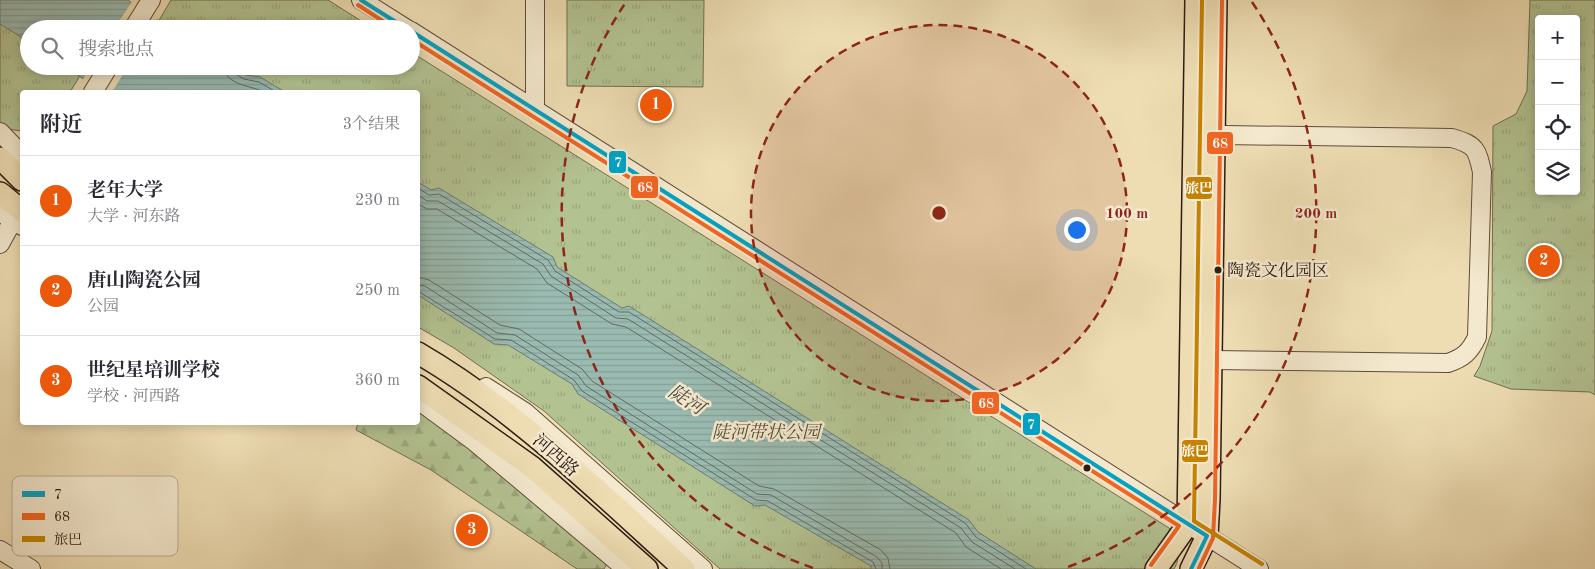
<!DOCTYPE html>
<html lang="zh">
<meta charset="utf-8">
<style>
body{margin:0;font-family:"Old Standard TT","Noto Serif SC",serif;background:#f2f2f3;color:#2b2b33}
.controls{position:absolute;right:15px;top:15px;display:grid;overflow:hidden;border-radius:5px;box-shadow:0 2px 12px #0003}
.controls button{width:45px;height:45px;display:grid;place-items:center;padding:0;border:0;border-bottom:1px solid #e1e1e2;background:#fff;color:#2b2b33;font:25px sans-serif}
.you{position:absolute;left:1076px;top:229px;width:18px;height:18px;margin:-12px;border:4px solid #fff;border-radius:50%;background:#1a73e8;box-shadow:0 0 0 8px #1a73e833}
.badge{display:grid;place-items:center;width:32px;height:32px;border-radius:50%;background:#ea580c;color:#fff;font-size:16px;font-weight:700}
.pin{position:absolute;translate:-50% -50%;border:2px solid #fff;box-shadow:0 1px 5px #0006}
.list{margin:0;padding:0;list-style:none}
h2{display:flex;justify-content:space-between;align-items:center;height:65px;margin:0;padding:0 20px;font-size:21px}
h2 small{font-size:16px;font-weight:400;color:#7c7c81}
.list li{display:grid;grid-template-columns:32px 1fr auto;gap:15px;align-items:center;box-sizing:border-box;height:90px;padding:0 20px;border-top:1px solid #e1e1e2}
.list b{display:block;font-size:19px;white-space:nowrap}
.list p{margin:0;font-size:16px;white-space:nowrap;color:#7c7c81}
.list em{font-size:16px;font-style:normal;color:#7c7c81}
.icon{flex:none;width:28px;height:28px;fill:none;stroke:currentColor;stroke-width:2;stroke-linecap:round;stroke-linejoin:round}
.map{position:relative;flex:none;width:1595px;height:569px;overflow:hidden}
.search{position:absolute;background:#fff;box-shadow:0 2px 12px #0003;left:20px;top:20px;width:400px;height:55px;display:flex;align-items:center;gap:12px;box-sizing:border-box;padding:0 18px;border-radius:28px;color:#7c7c81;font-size:19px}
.panel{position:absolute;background:#fff;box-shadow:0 2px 12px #0003;left:20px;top:90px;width:400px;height:335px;border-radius:5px}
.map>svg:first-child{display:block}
</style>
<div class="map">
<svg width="1595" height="569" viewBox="0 0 1595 569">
<defs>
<pattern id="forest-firs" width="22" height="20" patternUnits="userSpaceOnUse" patternTransform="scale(1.25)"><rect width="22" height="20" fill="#b3c291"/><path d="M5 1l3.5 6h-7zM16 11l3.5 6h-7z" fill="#9aa67c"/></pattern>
<pattern id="park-tufts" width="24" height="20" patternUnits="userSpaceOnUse" patternTransform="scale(1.25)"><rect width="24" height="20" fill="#b3c291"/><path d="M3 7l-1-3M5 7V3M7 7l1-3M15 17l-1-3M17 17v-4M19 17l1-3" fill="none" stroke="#9aa67c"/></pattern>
<pattern id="water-rules" width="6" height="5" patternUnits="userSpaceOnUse" patternTransform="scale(1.25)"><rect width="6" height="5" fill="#9abbb1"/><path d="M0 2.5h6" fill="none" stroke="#85a097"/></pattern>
</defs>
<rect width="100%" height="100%" fill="#eeddb3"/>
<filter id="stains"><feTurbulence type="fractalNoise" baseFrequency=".004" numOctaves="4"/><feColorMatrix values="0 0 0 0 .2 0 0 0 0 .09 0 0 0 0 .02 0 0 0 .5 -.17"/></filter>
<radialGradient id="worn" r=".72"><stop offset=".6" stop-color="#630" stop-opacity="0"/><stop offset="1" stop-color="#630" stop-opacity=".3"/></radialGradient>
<!-- forest -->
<path fill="url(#forest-firs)" stroke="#716e52" d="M418,410L473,449L607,564L604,569H577L431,470L356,430L358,423L418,422Z"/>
<!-- park -->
<path fill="url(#park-tufts)" stroke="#716e52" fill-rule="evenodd" d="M0,0L29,29V66H86L70,92H22V131L7,129L0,122Z
M171,0H328L374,29H154Z
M567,0H704L703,87L567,86Z
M1530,0H1595V395L1590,392L1511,389L1474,376L1480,366L1492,331L1493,126L1516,114L1527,91ZM1539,19H1576V191H1539Z
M411,52L1169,528C1176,541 1183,554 1174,569H720L544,411L454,348L418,327V92H115L131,66H411Z"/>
<!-- water -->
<path fill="url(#water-rules)" stroke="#6f7b71" d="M0,0H128L171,29H29V42L0,24Z
M64,66H232L246,75L260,77L285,92H103Z
M418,182L431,190L439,188L553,257L557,267L622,308L629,306L969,520L978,532L1036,569H871V566L765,505L755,506L578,394L572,384L508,345L494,344L418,295Z"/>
<!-- pier -->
<path fill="#eeddb3" d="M133,0L158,17L151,29H114Z
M91,66H128L112,92H98L82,81Z"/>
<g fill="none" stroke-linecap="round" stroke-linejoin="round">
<!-- shore -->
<path stroke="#646b62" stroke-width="1" d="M224,66C225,86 251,85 264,92
M230,66L232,72L244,79L259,82L276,92
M418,188L429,195L439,194L548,260L555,271L619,312H629L965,523L976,537L1026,569
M418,195L427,201H438L543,264L551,276L616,318L628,319L961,528L972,542L1015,569
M418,204L427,209H437L537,269L547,283L612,324L626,327L956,533L966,547L1001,569
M418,277L429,280L500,325L519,329L582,369L592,381L759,486L774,489L881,550L888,558L890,569
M418,285L425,286L497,333L515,335L578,375L586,386L757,494L771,495L877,557L882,563V569
M418,291L495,339L511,340L574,380L582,391L756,500L768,501L873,562L876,569"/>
<!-- minor casing -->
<g stroke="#5f4c3a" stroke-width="20">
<path id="minor" d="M361,0L407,29
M535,0V109
M133,29L151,0
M411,31L1259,569
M93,92L109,66
M0,132L22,155
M0,212L22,226
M0,244L22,204
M1212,360L1448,363C1463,358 1470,352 1477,337L1482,172C1477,149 1476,145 1452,138L1224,135L1214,137
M486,387L525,412L703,569
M418,400L475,442L626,569
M0,550L31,569"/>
</g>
<!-- major casing -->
<g stroke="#2f1b12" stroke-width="24">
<path id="major" d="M0,158L22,180
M0,193L22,211
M418,353C516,410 600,493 684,569
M418,386L532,467L647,569
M1156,569L1188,524L1196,0
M1191,569L1207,536L1209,499L1216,0"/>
</g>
<!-- minor -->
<use href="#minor" stroke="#f4e9ce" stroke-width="18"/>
<!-- major -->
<use href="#major" stroke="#eeddb3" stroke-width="21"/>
<!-- bus-1 casing -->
<g stroke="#f4e9ce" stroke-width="8">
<path id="bus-1" d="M361,0L407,29
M411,31L1207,536L1191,569"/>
</g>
<!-- bus-2 casing -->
<g stroke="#f4e9ce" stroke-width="8">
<path id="bus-2" d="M358,5L395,29
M411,39L1179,526L1151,565
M1199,568L1213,538L1215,499L1222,0"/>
</g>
<!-- bus-3 casing -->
<g stroke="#f4e9ce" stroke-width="8">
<path id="bus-3" d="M1202,0L1194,521L1262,564"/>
</g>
<!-- bus-1 -->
<use href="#bus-1" stroke="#02a2c5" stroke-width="4"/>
<!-- bus-2 -->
<use href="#bus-2" stroke="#f26522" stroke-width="4"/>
<!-- bus-3 -->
<use href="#bus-3" stroke="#c58304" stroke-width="4"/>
</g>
<!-- distance rings -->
<circle cx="939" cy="213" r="188" fill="#8f2418" fill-opacity=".12"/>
<g fill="none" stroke="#8f2418" stroke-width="2.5" stroke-dasharray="9 6">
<circle cx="939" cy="213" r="188"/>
<path d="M813 568A377 377 0 0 1 626 2M1252 2A377 377 0 0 1 1065 568"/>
</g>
<!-- markers -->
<g fill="#2f1b12" stroke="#f4e9ce" stroke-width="2">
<circle cx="1218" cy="270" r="4.5"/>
<circle cx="1087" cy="468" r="4.5"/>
</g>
<g text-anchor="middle" stroke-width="5" stroke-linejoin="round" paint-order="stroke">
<!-- bus labels -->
<g font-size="17" fill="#2f1b12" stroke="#f4e9ce" text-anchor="start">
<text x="1227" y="276">陶瓷文化园区</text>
</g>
<!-- park labels -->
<g font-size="18" font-style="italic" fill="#574d38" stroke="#f4e9ce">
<text x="766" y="438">陡河带状公园</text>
</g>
<!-- street labels -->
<g font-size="18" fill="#2f1b12" stroke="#f4e9ce">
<text transform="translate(556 455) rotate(41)" y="6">河西路</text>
</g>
<!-- water labels -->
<g font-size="19" font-style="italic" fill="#4f4b42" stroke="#f4e9ce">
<text transform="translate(687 399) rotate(32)" y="7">陡河</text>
</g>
</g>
<!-- legend -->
<rect x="12" y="476" width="166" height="80" rx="8" fill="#f4e9ce" stroke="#b9ab96" stroke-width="1"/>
<rect x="22" y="491" width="23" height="6" fill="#02a2c5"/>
<rect x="22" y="513" width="23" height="7" fill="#f26522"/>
<rect x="22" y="536" width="23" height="6" fill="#c58304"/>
<g font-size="14" fill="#2f1b12">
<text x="54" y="499">7</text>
<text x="54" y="521">68</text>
<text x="54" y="544">旅巴</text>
</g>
<circle cx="939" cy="213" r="8" fill="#8f2418" stroke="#f4e9ce" stroke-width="2.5"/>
<g font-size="15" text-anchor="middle" font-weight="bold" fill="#8f2418" stroke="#f4e9ce" stroke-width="5" stroke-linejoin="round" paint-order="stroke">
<text x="1127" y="218">100 m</text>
<text x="1316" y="218">200 m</text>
</g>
<g stroke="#f4e9ce" stroke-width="2">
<rect x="1206" y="131" width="28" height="24" rx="5" fill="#f26522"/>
<rect x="608" y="150" width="19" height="24" rx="5" fill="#02a2c5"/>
<rect x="630" y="175" width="29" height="24" rx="5" fill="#f26522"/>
<rect x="1185" y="176" width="28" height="24" rx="5" fill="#c58304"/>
<rect x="971" y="391" width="29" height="24" rx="5" fill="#f26522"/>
<rect x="1022" y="412" width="19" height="24" rx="5" fill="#02a2c5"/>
<rect x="1181" y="439" width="28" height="24" rx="5" fill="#c58304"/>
</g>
<g font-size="14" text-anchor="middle" font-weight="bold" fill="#fff">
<text x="1220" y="148">68</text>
<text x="618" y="167">7</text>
<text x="645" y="192">68</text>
<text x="1199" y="193">旅巴</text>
<text x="986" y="408">68</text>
<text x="1031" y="429">7</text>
<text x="1195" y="456">旅巴</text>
</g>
<rect width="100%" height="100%" filter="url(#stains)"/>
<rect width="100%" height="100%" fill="url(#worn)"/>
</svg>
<div class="controls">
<button>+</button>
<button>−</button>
<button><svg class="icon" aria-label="locate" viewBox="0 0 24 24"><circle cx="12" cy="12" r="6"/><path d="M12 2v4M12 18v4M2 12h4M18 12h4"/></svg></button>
<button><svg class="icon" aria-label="layers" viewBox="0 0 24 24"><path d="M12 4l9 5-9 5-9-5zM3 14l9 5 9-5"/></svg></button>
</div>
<div class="you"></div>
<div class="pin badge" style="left:656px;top:105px">1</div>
<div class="pin badge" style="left:1544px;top:261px">2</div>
<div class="pin badge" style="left:472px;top:530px">3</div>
<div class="search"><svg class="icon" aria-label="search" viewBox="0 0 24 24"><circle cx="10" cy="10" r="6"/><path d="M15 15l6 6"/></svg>搜索地点</div>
<section class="panel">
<h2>附近<small>3个结果</small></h2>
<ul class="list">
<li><span class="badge">1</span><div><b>老年大学</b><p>大学 · 河东路</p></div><em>230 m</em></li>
<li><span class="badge">2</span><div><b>唐山陶瓷公园</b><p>公园</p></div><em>250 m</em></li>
<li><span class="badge">3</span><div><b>世纪星培训学校</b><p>学校 · 河西路</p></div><em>360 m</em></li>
</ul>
</section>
</div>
